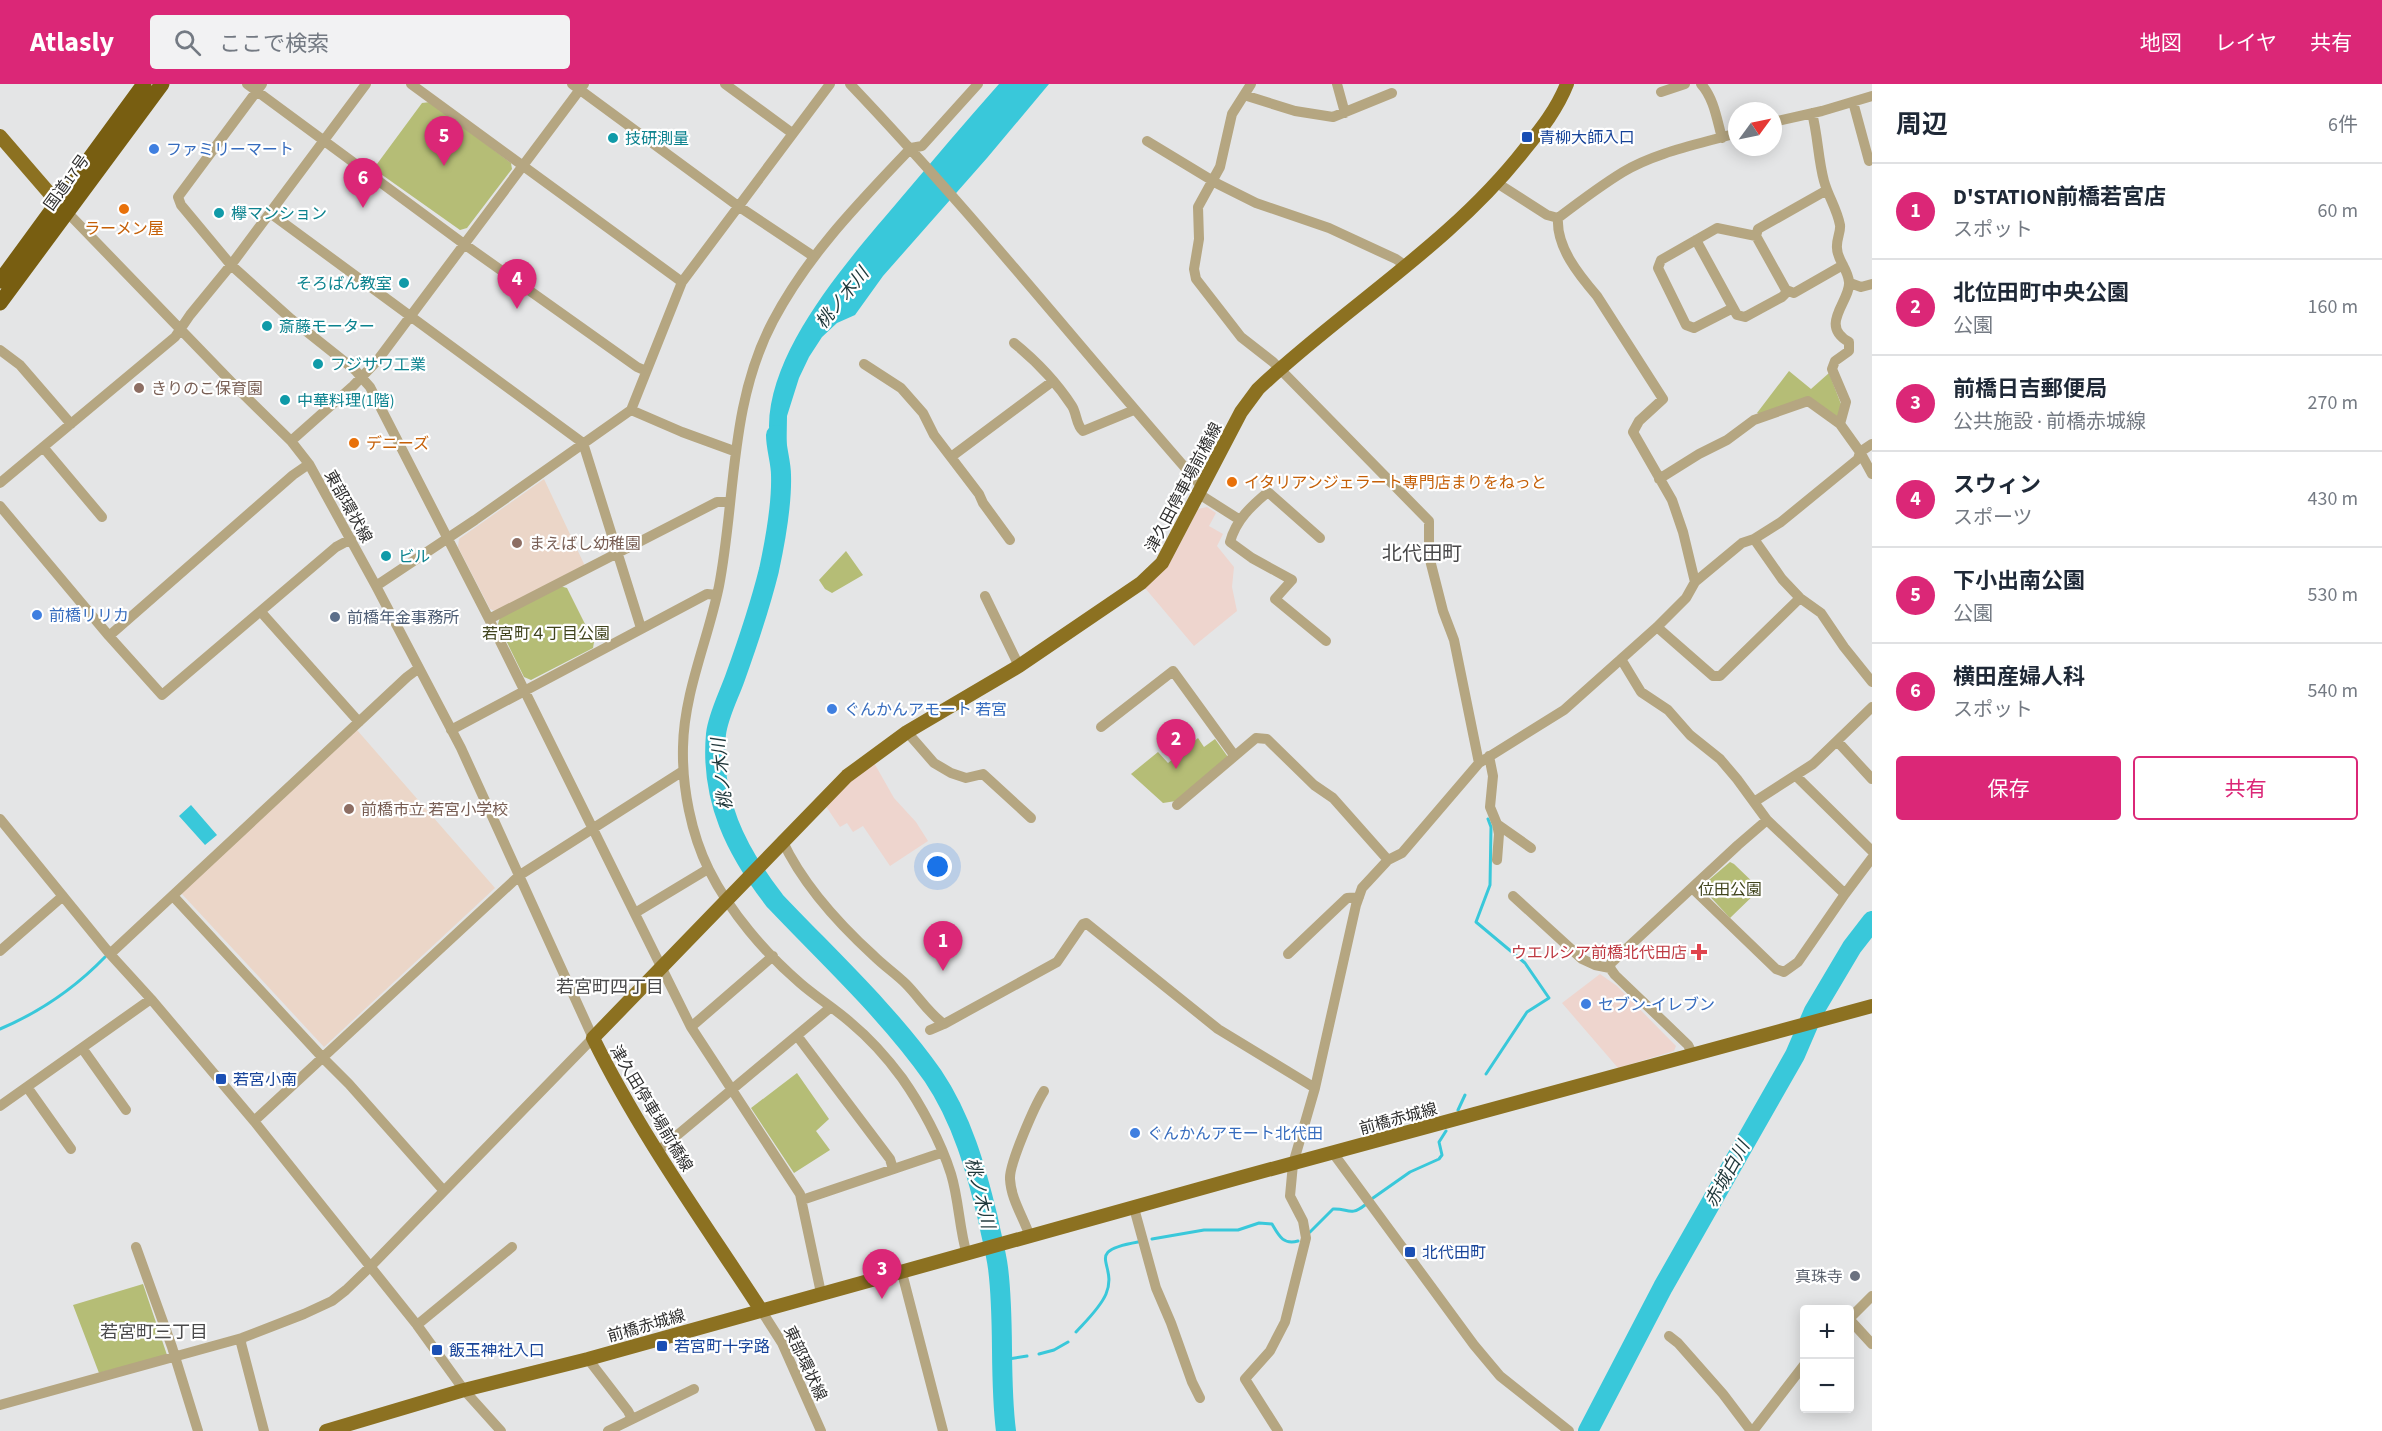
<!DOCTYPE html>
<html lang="ja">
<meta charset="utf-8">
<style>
body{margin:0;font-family:"Source Sans 3","Noto Sans JP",sans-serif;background:#f2f2f3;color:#1f2937}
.controls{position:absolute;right:18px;bottom:18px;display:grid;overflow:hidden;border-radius:6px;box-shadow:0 3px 15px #0003}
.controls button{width:54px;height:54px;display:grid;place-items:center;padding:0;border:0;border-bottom:2px solid #e0e1e3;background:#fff;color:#1f2937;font:30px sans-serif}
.compass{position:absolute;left:1728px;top:18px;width:54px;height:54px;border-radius:50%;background:#fff;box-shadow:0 3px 15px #0003;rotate:57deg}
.you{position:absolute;left:938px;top:783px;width:21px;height:21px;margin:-15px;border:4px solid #fff;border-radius:50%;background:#1a73e8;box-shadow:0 0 0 9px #1a73e833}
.badge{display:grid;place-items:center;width:39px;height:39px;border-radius:50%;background:#db2777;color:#fff;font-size:20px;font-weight:700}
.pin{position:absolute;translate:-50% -50px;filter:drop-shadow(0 2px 3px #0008)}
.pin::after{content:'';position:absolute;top:32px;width:21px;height:18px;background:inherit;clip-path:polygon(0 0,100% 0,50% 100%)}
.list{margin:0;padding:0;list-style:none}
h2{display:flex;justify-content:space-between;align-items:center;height:78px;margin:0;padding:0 24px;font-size:26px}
h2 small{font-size:20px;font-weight:400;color:#747a83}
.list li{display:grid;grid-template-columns:39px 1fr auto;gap:18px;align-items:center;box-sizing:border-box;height:96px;padding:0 24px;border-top:2px solid #e0e1e3}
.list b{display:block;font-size:22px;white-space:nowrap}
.list p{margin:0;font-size:20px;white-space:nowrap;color:#747a83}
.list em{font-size:20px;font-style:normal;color:#747a83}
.actions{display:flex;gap:12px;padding:18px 24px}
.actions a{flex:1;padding:14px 0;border:2px solid #db2777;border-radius:6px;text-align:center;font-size:21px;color:#db2777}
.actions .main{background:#db2777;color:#fff}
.icon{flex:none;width:33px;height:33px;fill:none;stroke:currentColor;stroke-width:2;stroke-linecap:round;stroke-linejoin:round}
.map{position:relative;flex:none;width:1872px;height:1347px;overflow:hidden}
header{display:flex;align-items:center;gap:36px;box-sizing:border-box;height:84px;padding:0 30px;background:#db2777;color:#fff}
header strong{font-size:28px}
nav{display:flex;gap:33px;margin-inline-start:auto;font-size:21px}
.search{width:420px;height:54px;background:#f2f2f3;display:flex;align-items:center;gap:15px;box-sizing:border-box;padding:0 21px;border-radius:6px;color:#747a83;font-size:22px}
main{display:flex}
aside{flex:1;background:#fff}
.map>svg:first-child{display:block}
</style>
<header>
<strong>Atlasly</strong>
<div class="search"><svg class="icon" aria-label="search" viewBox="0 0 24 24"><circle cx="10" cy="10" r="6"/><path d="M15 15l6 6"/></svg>ここで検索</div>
<nav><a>地図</a><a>レイヤ</a><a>共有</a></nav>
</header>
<main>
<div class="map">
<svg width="1872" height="1347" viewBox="0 0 1872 1347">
<rect width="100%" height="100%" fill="#e4e5e6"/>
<!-- commercial -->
<path fill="#eed5ce" d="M1207,423L1216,429L1209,442L1223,450L1217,462L1234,483L1232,503L1237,527L1194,562L1145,504L1163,487L1172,475L1198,425Z
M873,677L894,714L916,738L928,757L890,782L863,742L853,748L847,739L840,743L825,721Z
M1600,890L1617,902L1676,962L1674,967L1618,984L1562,919Z"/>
<!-- education -->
<path fill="#ebd6c8" d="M544,395L585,482L495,527L490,525L458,463L459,455Z
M357,646L495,804L324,963L181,809Z"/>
<!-- green -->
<path fill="#b5bd76" d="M430,18L511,79L512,85L467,144L460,146L378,88L377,80L422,19Z
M1789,287L1811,305L1829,289L1841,320L1838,337L1807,314L1760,330L1757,329Z
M846,467L863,491L832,509L825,505L819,496Z
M560,502L567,504L594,558L593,564L531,596L524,593L498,540L500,533Z
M1198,654L1204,663L1215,655L1228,673L1176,717L1163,719L1131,690L1158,668L1168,679Z
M1730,778L1734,780L1760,805L1730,834L1703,805V801Z
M797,989L829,1035L816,1047L830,1066L794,1089L751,1024Z
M143,1200L167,1271L99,1289L73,1221Z"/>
<!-- water -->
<path fill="#39c8da" d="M999,0H1049L987,74L883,192L855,231L837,239L822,253L809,273L799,294L787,332L786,393C780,377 769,359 769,342C770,262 852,172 901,114C934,75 966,37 999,0Z
M191,721L217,751L205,761L179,732Z"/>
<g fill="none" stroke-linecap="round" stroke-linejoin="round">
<!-- stream -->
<path stroke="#39c8da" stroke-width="3" d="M0,945C40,928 75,904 105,873
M1486,990L1527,928L1549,914L1525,879L1476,838L1490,801L1491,743L1488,735
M1458,1026L1465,1011
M1373,1114L1410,1088L1439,1075L1442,1071L1439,1058L1446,1047
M1310,1148L1333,1125C1348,1124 1350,1133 1365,1121
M1152,1155L1204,1146H1238L1259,1139L1272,1140C1279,1152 1283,1161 1298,1157
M1076,1248C1086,1237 1100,1224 1106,1210C1119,1179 1081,1168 1138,1158
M1039,1270L1054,1266L1068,1258
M1002,1276L1027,1272"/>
<!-- river -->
<path stroke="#39c8da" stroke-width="20" d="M776,351C776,364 781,378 781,391C782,420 775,458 769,486C760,522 748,558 735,594C729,611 718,632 716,650C710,715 736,767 775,817C828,873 888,928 933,992C962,1035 976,1085 988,1135C991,1151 996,1168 998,1184C1005,1238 999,1293 1006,1347
M1588,1347L1663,1203L1795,971L1814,927L1852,863L1872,837"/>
<!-- minor -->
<path stroke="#b5a681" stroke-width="10" d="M247,0L464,160L637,283L646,287
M262,0L178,113L181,121L231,181L291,235L355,286L370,303L489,535L691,943L800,1110L821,1209
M411,0L682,198
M572,0L738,122L813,172
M725,0L792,49
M850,0C973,129 1084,269 1202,403
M1251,0L1232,30L1220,83L1198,123L1199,155L1194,185L1196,195L1241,253L1273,278L1429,437V472L1443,527L1454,556L1479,679
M1337,0L1345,29
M1701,0C1714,14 1717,36 1722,54
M1661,8L1685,0
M1244,11L1295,27L1333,33L1392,9
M1853,18L1869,77
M1812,29C1818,52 1818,75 1824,97C1828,112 1837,125 1840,141C1841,148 1836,156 1837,164C1837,176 1848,185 1849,198C1851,217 1818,241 1849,258V267L1835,277L1832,285L1846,318L1840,340
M1773,38L1822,27L1872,12
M1147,57L1218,100L1256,119L1329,144L1396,175L1406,182
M1497,99L1547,131L1558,134
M1827,106L1758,145L1756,152L1786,206L1794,209L1843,181
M270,129L583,359L641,544
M1558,134C1556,163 1579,191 1597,212L1663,315L1639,337L1633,348L1672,416L1683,448L1695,498
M1558,134C1579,118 1600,102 1623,88C1656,68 1700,60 1737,49
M1696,156L1737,231L1745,233L1782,213L1788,207
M1850,199L1861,203L1872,200
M1733,224L1694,244L1686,241L1658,184L1661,176L1717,144L1756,152
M1014,259C1035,276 1057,299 1072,322C1077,330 1076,341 1083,347L1134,326
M0,266L20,281L71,340
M864,280L901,304L923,329L934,351L979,410L983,419L1010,456
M631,326L682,348L734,367
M291,357L353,302L377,277L584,0
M43,363L102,433
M951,373L1053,297
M1659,395L1699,370L1727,356L1754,336L1808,317L1840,340L1860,368L1872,390
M0,399L175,253L190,231L231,181L366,0
M1199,410L1240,436
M0,422L109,552L162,611L336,463L351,455
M1320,454L1268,408C1251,422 1236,436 1230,458L1252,474L1292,496L1275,515L1326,557
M1754,455L1782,495L1800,514L1821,529L1844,563L1872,598
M376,502L475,436L631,326L682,198L830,0
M985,512L1019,582
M261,528L359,638
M489,535L717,418H730
M1657,543L1713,592H1720L1800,514
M109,552L293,391L309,380
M1621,575L1641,608L1668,626L1690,651L1720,675L1737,695L1767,736L1845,810L1798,878L1784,888L1776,885L1692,804
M1101,643L1173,587L1234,671
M451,646L707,510L717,511
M907,648L934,679L951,689L966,694L983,690L1031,734
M1837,657L1872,695
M1489,672L1493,692L1490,723L1497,740L1531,764
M1796,692L1872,767
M1754,718L1813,680L1872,623
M1177,721L1256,654L1267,655L1314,701L1333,714L1388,776
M0,735L110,870L151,915L254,1037L417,1241L464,1306L501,1347
M1497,740L1499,750L1497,776
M782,756C802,799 840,841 874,872C884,882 896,890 906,900C919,913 929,930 944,940
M1845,810L1872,774
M173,812L323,974L349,1000L444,1107
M1513,812L1582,875L1595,881L1610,884
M635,829L708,785
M0,867L63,812
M110,870L407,593L419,584
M1288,870L1347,814L1359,813
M691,943L773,872
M930,946L944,940L1057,878L1083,840L1086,839L1218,945L1315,1004
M798,953L890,1075L893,1085
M82,964L126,1026
M1693,971L1688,961L1615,891L1610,884L1611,879L1738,761L1767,736
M27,1003L71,1065
M0,1022L151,915
M254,1037L520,791L683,687
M657,1068L831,923
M1333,1069L1474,1261L1500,1292L1569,1347
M802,1116L941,1069
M1134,1124L1156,1204L1171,1239L1192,1298L1200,1314
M1030,1153C1024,1134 1011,1116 1010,1095C1009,1080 1035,1021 1044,1007
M136,1163L172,1263L198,1347
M967,1171C959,1144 959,1116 951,1090C941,1058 921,1021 902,994C888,975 868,953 850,938C834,924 816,913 800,899C765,869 730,828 709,786C691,750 682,703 683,663C684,608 708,556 719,502C736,414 729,320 773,237C809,169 859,119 911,64L922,62L978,0
M902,1189L943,1347
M761,1226L782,1259L821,1347
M1850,1234L1872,1212
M1850,1236L1872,1260
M417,1241L512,1163
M1669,1252L1678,1259L1723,1310L1751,1347
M242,1254L241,1259L264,1347
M588,1275L628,1327L632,1335
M0,1321L242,1254L304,1230L332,1217L346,1206L370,1183L593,954L461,664L376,502L309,380L291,357L240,307L67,128
M608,1347L694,1305
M1278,1347L1245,1295L1270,1267L1285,1238L1306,1154L1303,1137L1290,1112L1293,1080L1315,1004L1356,821L1362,804L1388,776L1402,769L1479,679L1564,626L1657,543L1686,514L1695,498L1742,459L1754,455L1781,438L1858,375L1860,368L1872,360
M1753,1347L1804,1281"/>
<!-- major -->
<path stroke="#8c7121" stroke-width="14" d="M0,52L63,125
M761,1226C703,1137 640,1050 593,954L847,692L907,648L1019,582L1141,499L1162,479L1241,328L1258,305C1345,223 1451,160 1525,65C1542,44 1557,25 1567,0
M326,1347L464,1306L588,1275L1242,1093L1872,922"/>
<!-- highway -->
<path stroke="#785e11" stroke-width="15" d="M0,197L144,0
M0,219L162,0"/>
</g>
<!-- markers -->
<g fill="#1a4fb4" stroke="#fff" stroke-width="2">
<rect x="1521" y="47" width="12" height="12" rx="3"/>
<rect x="215" y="989" width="12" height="12" rx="3"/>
<rect x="1404" y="1162" width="12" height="12" rx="3"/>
<rect x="656" y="1256" width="12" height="12" rx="3"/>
<rect x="431" y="1260" width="12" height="12" rx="3"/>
</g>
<g fill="#0f9aa8" stroke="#fff" stroke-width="2">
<circle cx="613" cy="54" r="6"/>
<circle cx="219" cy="129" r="6"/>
<circle cx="404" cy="199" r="6"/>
<circle cx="267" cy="242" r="6"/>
<circle cx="318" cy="280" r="6"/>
<circle cx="285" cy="316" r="6"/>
<circle cx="386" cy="472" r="6"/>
</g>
<g fill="#3f7fe0" stroke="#fff" stroke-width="2">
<circle cx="154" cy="65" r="6"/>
<circle cx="37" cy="531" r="6"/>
<circle cx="832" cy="625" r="6"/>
<circle cx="1586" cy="920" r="6"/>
<circle cx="1135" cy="1049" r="6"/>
</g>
<g fill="#e8710a" stroke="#fff" stroke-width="2">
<circle cx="124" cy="125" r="6"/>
<circle cx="354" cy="359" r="6"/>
<circle cx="1232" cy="398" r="6"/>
</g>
<g fill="#8d6e63" stroke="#fff" stroke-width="2">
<circle cx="139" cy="304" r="6"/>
<circle cx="517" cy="459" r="6"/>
<circle cx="349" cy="725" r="6"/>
</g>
<circle fill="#5c6f8a" stroke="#fff" stroke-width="2" cx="335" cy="533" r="6"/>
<path fill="#e0444e" stroke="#fff" stroke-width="2" d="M1696 859h6v6h6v6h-6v6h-6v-6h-6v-6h6z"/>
<circle fill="#6b7280" stroke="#fff" stroke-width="2" cx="1855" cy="1192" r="6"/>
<g text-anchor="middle" stroke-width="4.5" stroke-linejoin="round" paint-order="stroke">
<!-- transit labels -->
<g font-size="16" fill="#164399" stroke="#fff" text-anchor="start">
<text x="1539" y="59">青柳大師入口</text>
<text x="233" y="1001">若宮小南</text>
<text x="1422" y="1174">北代田町</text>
<text x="674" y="1268">若宮町十字路</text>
<text x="449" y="1272">飯玉神社入口</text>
</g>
<!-- culture labels -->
<g font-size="16" fill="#0d838f" stroke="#fff" text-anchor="start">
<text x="625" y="60">技研測量</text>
<text x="231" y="135">欅マンション</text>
<text x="392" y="205" text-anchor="end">そろばん教室</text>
<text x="279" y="248">斎藤モーター</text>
<text x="330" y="286">フジサワ工業</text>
<text x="297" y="322">中華料理(1階)</text>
<text x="398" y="478">ビル</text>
</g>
<!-- shop labels -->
<g font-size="16" fill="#366cbe" stroke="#fff" text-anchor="start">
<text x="166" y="71">ファミリーマート</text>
<text x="49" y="537">前橋リリカ</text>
<text x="844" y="631">ぐんかんアモート 若宮</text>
<text x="1598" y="926">セブン-イレブン</text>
<text x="1147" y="1055">ぐんかんアモート北代田</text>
</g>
<!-- street labels -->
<g font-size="16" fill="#2e2e2e" stroke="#fff">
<text transform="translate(66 98) rotate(-54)" y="6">国道17号</text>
<text transform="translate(1183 403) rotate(-62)" y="6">津久田停車場前橋線</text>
<text transform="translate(349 422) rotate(61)" y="6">東部環状線</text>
<text transform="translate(652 1024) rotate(59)" y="6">津久田停車場前橋線</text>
<text transform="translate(1398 1034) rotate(-15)" y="6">前橋赤城線</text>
<text transform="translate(646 1241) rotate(-16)" y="6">前橋赤城線</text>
<text transform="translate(806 1279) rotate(65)" y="6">東部環状線</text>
</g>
<!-- food labels -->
<g font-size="16" fill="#c56008" stroke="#fff" text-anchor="start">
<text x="124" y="150" text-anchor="middle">ラーメン屋</text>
<text x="366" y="365">デニーズ</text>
<text x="1244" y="404">イタリアンジェラート専門店まりをねっと</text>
</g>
<!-- education labels -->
<g font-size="16" fill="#785e54" stroke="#fff" text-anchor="start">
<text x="151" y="310">きりのこ保育園</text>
<text x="529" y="465">まえばし幼稚園</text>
<text x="361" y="731">前橋市立 若宮小学校</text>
</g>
<!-- service labels -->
<g font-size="16" fill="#4e5e75" stroke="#fff" text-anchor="start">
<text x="347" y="539">前橋年金事務所</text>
</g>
<!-- park labels -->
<g font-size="16" fill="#40441d" stroke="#fff">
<text x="546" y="555">若宮町４丁目公園</text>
<text x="1730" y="811">位田公園</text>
</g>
<!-- health labels -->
<g font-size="16" fill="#be3a42" stroke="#fff" text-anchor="end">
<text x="1687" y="874">ウエルシア前橋北代田店</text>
</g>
<!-- worship labels -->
<g font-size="16" fill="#5b616d" stroke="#fff" text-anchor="end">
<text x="1843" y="1198">真珠寺</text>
</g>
<!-- water labels -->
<g font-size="18" font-style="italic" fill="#1f373a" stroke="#fff">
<text transform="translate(842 214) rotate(-51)" y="6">桃ノ木川</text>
<text transform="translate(722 690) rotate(-96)" y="6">桃ノ木川</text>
<text transform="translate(1727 1090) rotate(-61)" y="6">赤城白川</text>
<text transform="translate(980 1109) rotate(76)" y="6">桃ノ木川</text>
</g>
<!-- neighbourhood labels -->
<g font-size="18" fill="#49494a" stroke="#fff">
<text x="610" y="909">若宮町四丁目</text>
<text x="154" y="1254">若宮町三丁目</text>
</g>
<!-- quarter labels -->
<g font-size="20" fill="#49494a" stroke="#fff">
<text x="1422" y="476">北代田町</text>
</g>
</g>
</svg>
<div class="controls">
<button>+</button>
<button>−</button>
</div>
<svg class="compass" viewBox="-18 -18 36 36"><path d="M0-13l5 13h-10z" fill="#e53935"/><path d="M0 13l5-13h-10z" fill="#747a83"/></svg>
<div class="you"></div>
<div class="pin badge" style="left:943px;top:887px">1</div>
<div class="pin badge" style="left:1176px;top:685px">2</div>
<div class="pin badge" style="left:882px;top:1215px">3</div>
<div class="pin badge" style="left:517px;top:225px">4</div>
<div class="pin badge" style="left:444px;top:82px">5</div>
<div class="pin badge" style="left:363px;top:124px">6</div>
</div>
<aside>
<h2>周辺<small>6件</small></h2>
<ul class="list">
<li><span class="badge">1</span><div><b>D'STATION前橋若宮店</b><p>スポット</p></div><em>60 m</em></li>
<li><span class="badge">2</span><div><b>北位田町中央公園</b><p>公園</p></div><em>160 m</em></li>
<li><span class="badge">3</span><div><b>前橋日吉郵便局</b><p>公共施設 · 前橋赤城線</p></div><em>270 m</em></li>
<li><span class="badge">4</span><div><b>スウィン</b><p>スポーツ</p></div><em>430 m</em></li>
<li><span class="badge">5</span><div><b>下小出南公園</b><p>公園</p></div><em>530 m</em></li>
<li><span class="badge">6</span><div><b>横田産婦人科</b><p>スポット</p></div><em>540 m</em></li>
</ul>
<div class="actions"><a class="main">保存</a><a>共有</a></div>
</aside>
</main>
